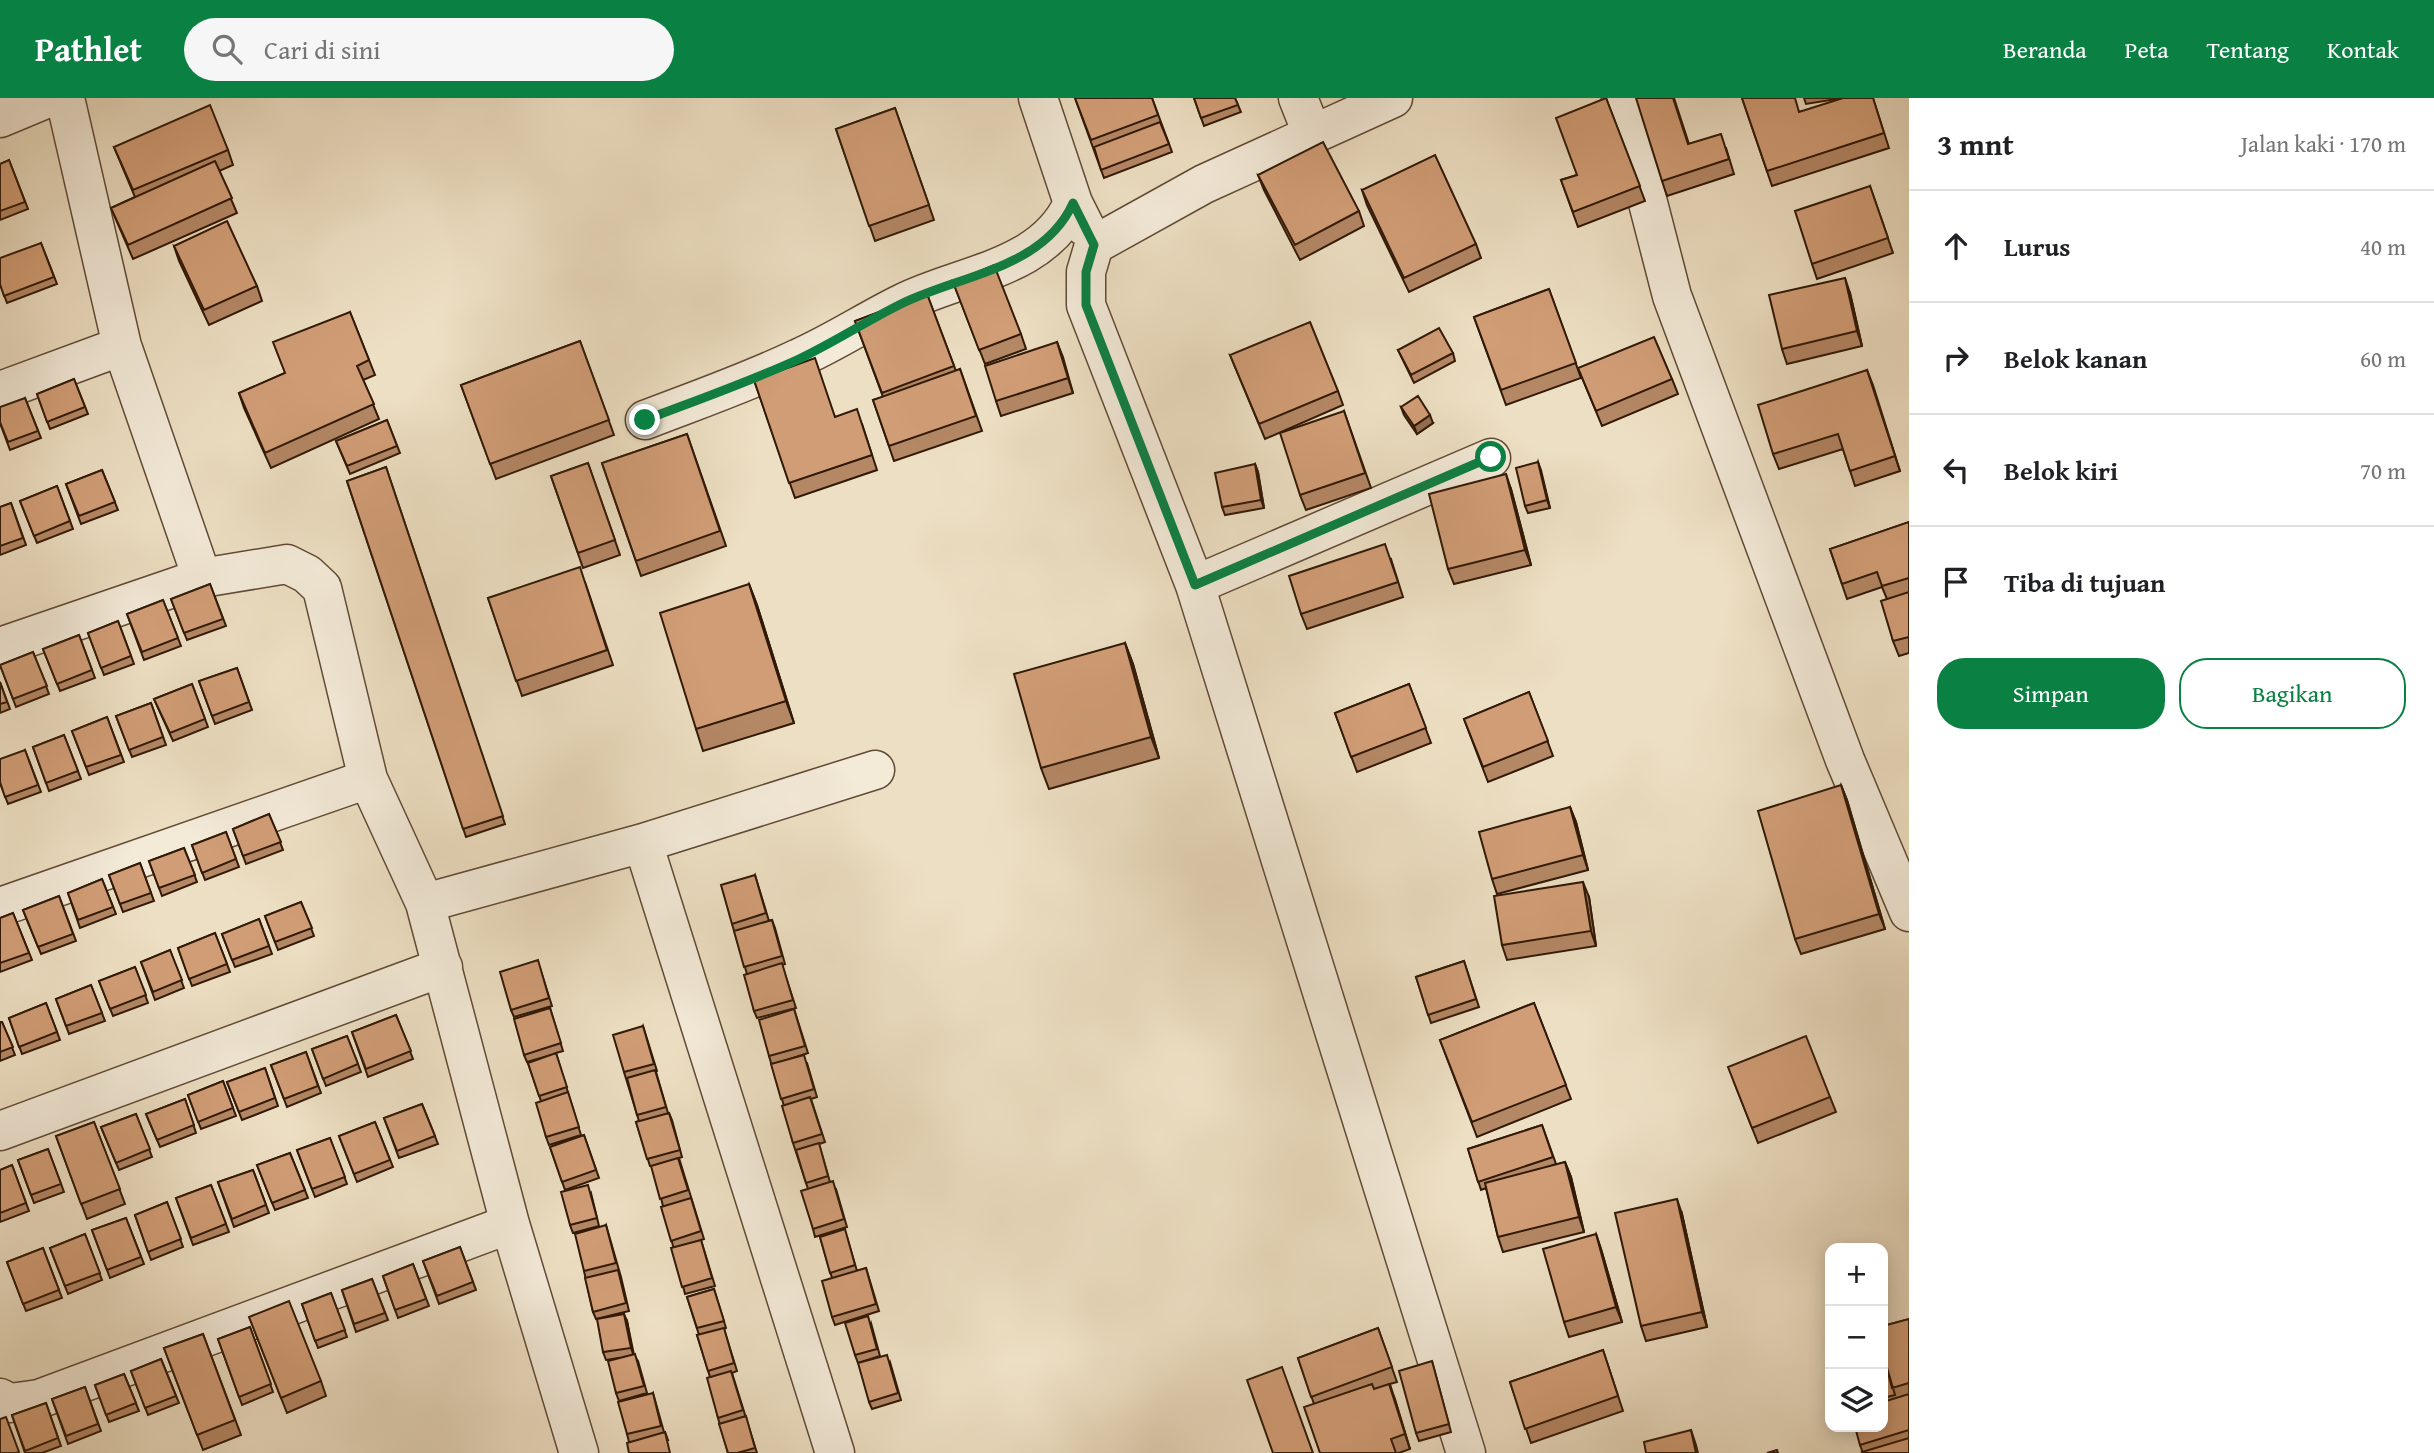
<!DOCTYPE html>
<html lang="id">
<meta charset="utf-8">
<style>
body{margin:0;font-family:"Gentium Book Plus",serif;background:#f6f6f6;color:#202124}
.controls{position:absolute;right:21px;bottom:21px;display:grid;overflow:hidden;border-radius:14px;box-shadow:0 4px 18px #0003}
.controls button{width:63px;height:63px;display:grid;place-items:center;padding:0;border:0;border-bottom:2px solid #e0e0e0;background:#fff;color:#202124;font:35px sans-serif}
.stop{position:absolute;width:21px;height:21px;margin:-16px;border:5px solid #0b8043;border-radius:50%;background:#fff}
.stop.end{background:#0b8043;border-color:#fff;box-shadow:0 2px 7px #0008}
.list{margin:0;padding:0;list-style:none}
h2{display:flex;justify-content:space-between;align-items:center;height:91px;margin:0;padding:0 28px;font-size:30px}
h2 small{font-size:23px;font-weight:400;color:#757577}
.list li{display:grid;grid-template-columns:46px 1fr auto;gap:21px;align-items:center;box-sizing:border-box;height:112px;padding:0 28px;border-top:2px solid #e0e0e0}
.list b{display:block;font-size:26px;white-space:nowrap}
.list em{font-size:23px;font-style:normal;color:#757577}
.actions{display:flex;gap:14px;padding:21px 28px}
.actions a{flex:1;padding:16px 0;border:2px solid #0b8043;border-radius:28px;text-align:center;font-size:24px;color:#0b8043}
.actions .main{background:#0b8043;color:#fff}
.icon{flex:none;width:38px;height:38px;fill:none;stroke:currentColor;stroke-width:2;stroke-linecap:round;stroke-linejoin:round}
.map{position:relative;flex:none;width:1909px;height:1355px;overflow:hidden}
header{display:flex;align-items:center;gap:42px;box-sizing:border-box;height:98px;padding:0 35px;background:#0b8043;color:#fff}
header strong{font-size:33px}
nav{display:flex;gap:38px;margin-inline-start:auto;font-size:24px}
.search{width:490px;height:63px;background:#f6f6f6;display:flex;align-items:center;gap:18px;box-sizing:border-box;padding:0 24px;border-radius:38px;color:#757577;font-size:26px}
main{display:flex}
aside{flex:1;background:#fff}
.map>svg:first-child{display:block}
</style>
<header>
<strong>Pathlet</strong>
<div class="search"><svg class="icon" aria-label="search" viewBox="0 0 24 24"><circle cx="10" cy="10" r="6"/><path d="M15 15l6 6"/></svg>Cari di sini</div>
<nav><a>Beranda</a><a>Peta</a><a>Tentang</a><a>Kontak</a></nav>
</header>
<main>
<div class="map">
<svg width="1909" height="1355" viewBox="0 0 1909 1355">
<rect width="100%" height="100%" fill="#eddfc3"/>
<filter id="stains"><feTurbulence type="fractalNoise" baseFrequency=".00286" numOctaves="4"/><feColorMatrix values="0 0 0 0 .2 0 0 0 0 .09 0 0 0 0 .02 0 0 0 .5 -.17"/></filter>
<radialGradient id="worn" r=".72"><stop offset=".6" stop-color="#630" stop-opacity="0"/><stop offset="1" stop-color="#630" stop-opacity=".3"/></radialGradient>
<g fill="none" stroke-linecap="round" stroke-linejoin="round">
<!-- minor casing -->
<g stroke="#604a36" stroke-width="41">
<path id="minor" d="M65,0L122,248L202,480L287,466L307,476L322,490L368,681L425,805L510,1126L579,1355
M1038,0L1073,105L1085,129
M1298,0L1312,35
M1393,0L1204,86L1094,147L1086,174V207L1195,487L1466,1355
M1621,0L1672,198L1845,662L1909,814
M0,20L48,0
M0,293L122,248
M645,322C697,302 749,284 799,260C835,244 868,222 903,205C961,176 1044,171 1073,105
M1195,487L1491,360
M0,549L202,480
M643,745L835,1355
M425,805L643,745L875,672
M0,809L368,681
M0,1033L443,869
M0,1300L10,1305L39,1301L510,1126"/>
</g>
<!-- minor -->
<use href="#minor" stroke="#f3ead8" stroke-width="38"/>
</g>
<!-- wall -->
<path fill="#b48765" stroke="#311907" stroke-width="2" d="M1075,0H1152L1172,54L1104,80Z
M1194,0H1235L1241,14L1204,28Z
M1606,0L1645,103L1578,129L1561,82L1577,77Z
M1674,0L1689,46L1726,50L1734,76L1667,98L1662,83Z
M1742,0L1800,14L1873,0L1889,50L1772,88Z
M1804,0H1843L1806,6Z
M895,10L934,122L875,143L836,31Z
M114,49L228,52L233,67L219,73L237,115L133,161L111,110L135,99Z
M9,62L28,111L0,122V66Z
M1258,77L1359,113L1364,128L1300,162L1264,92Z
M1870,88L1893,155L1817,181L1812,166Z
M1362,92L1476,146L1481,160L1409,194L1367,107Z
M41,145L57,186L7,205L0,186Z
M174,148L257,188L262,203L209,227L179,163Z
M953,184L1021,236L1026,251L985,266Z
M1549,191L1581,280L1506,307L1474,219Z
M1850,195L1862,248L1787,266L1782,251Z
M927,196L956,273L960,271L982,333L894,363L873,302L883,299L855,223Z
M350,214L375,277L363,282L379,321L271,370L244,310L239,295L285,275Z
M580,243L614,337L496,381L461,287Z
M1057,244L1073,295L1001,318L996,303Z
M1398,252L1453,255L1455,263L1414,285Z
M1230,257L1338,293L1343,307L1265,341Z
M1578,270L1672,281L1678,296L1602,328Z
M1867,272L1900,373L1855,388L1843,351L1779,371L1773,356Z
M74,281L88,316L50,331L37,296Z
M754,282L836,319L862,326L877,372L795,400Z
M25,300L41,340L10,352L0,325Z
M1401,309L1433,325L1417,336L1404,317Z
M1344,313L1371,390L1306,412L1300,397Z
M387,322L400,355L350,376L336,343Z
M687,336L726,448L641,478L602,365Z
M1538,364L1550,410L1528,415L1525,408Z
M588,365L620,457L583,470L551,378Z
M1255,366L1258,374L1264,410L1225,417L1222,409Z
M386,369L505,726L466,739L347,383Z
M102,372L118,412L81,426L66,386Z
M57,388L73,431L37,445L20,403Z
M1511,391L1531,467L1454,486L1448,471Z
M11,405L26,447L0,457V409Z
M1909,424V555L1899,558L1893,543L1887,501L1882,489L1847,501L1830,451Z
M1391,461L1403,499L1307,531L1301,516Z
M585,484L613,567L522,598L488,500Z
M210,486L226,528L187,542L171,501Z
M749,486L757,507L794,625L703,653L696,631Z
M163,502L181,548L144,562L127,516Z
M118,523L134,566L104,577L88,535Z
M79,537L95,580L60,593L43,551Z
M1125,545L1133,566L1159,660L1049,691L1041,670Z
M33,554L49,596L16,609L0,567Z
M237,570L252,612L215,626L199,583Z
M0,584L10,611L0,615Z
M192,586L208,629L173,643L154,601Z
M1409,586L1431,645L1357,674L1335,615Z
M1529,594L1553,658L1488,684L1464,621Z
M151,605L166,647L132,659L116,618Z
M107,619L124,664L89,677L72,633Z
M64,637L81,681L49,693L33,649Z
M25,652L41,694L8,706L0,685Z
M1841,687L1847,702L1885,831L1801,856L1795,841Z
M1570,709L1576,724L1588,772L1497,796L1492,781Z
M269,716L283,752L246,766L233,731Z
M226,734L239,769L205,782L192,747Z
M184,750L197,784L162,798L149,763Z
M140,765L154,803L123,814L109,777Z
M755,777L769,823L772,822L775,830L785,866L782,867L796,910L757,920L754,913L747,876L732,826Z
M102,781L116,816L80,830L68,795Z
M59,798L76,843L41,856L23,812Z
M1589,799L1596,848L1507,862L1502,847Z
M301,804L314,838L278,852L265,818Z
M13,815L32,862L0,874V820Z
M259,821L272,856L235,869L222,836Z
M215,835L230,874L192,888L178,850Z
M170,852L184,890L155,902L141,864Z
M1464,863L1479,909L1431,925L1416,879Z
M135,869L148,905L113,918L99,883Z
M540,870L552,908L514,919L511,912Z
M91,887L105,923L69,936L56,901Z
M46,905L60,942L22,956L9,920Z
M1534,905L1571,1001L1477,1039L1440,942Z
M550,910L563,953L556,955L581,1037L549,1047L546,1039L541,1003L528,965L551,957L527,964L524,957Z
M794,911L808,955L784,963L807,965L817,999L811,1001L825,1044L819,1046L830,1084L836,1091L847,1129L815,1139L813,1131L808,1091L793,1045L784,1008L769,958Z
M396,917L413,961L368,979L352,934Z
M0,924H2L15,957L0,963Z
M643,928L657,973L656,974L668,1015H669L672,1022L682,1059L679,1060L704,1141L701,1142L715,1188L685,1196L653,1068H650L636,1024L639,1023L624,974Z
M347,938L361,974L326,988L312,951Z
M306,954L321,995L287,1009L271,967Z
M265,970L278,1008L242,1022L227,984Z
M223,983L236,1018L201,1031L188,997Z
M1734,984L1830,999L1836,1014L1758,1045Z
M185,1001L196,1035L160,1049L146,1016Z
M422,1006L438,1046L399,1060L384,1020Z
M136,1016L152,1059L119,1072L101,1029Z
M94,1024L125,1106L87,1121L56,1038Z
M375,1024L393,1069L357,1084L339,1038Z
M1542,1027L1556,1066L1549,1069L1565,1064L1571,1079L1584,1134L1503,1154L1498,1139L1486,1090L1481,1092L1468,1051Z
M584,1037L599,1080L565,1092L550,1049Z
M330,1040L347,1086L315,1099L297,1052Z
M48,1051L64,1094L34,1105L18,1062Z
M290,1055L308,1100L275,1112L257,1067Z
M12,1067L29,1113L0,1124V1072Z
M253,1072L269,1115L234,1129L218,1084Z
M211,1087L229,1134L193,1147L176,1100Z
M591,1095L599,1128L573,1135L570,1127Z
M167,1104L183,1149L151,1162L135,1117Z
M1682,1116L1707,1229L1646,1243L1641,1228Z
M126,1120L144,1166L110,1180L92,1132Z
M606,1127L621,1179L629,1213L596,1221L593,1214L584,1173Z
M85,1136L102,1182L68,1196L50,1150Z
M1596,1136L1601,1151L1622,1224L1569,1239L1564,1224Z
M820,1139H847L857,1173L866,1170L879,1213L835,1227L832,1219V1180Z
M460,1149L476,1192L439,1206L423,1163Z
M43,1150L62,1200L26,1213L7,1164Z
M413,1166L429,1208L398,1220L383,1178Z
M372,1181L388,1222L356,1234L342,1192Z
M714,1191L726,1230L724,1231L737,1273L732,1275L757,1355H728L718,1320L710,1279L697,1237H699L687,1199Z
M331,1195L347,1239L318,1250L302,1206Z
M1909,1221V1355H1863L1860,1347L1883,1329V1228Z
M627,1223L633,1256L638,1263L647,1295L619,1303L616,1295L619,1260L606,1262L603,1254Z
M871,1225L880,1258L858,1265L855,1257Z
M250,1229L273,1294L242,1307L218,1241Z
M1378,1230L1397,1284L1390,1286L1410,1351L1399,1355H1320L1314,1306L1298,1260Z
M255,1234L321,1283L326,1298L287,1315Z
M203,1236L241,1337L203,1352L164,1250Z
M1603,1252L1623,1313L1531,1345L1510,1284Z
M161,1261L179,1305L148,1317L131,1273Z
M1432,1263L1451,1334L1419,1343L1416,1335Z
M890,1264L901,1302L872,1311L869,1304Z
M124,1276L139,1313L109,1324L95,1287Z
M85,1289L101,1333L68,1346L52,1301Z
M653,1295L664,1334H665L668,1342L629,1344L627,1336Z
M46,1305L61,1348L42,1355H25L12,1317Z"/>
<!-- shaded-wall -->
<path fill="#926e53" stroke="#311907" stroke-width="2" d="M1845,180L1850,195L1862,248L1857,233Z
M1057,244L1063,259L1073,295L1068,280Z
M1867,272L1873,287L1900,373L1895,358Z
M1430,317L1433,325L1417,336L1414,328Z
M1538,364L1541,372L1550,410L1547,402Z
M1255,366L1258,374L1264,410L1261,402Z
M1506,376L1511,391L1531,467L1525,452Z
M749,486L757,507L794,625L786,603Z
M1125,545L1133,566L1159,660L1151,639Z
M1841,687L1847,702L1885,831L1879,816Z
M1570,709L1576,724L1588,772L1583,757Z
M1583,784L1589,799L1596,848L1591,833Z
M1565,1064L1571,1079L1584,1134L1579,1119Z
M1677,1101L1682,1116L1707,1229L1702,1214Z
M1596,1136L1601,1151L1622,1224L1616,1209Z
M624,1216L627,1223L634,1257L631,1250Z
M1389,1286L1395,1301L1410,1351L1405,1336Z
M1691,1332L1696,1347L1698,1355H1696Z"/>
<!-- building -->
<path fill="#d19d76" stroke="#311907" stroke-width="2" d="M1075,0H1152L1158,17L1091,42Z
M1194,0H1235L1238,7L1201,20Z
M1606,0L1640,88L1573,114L1561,82L1577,77L1556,20Z
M1636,0H1673L1688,46L1721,36L1729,61L1662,83Z
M1742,0H1795L1799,14L1843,0H1873L1884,35L1767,73Z
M210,7L228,52L133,92L114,49Z
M895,10L929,107L869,128L836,31Z
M1160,24L1169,46L1101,72L1094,49Z
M1323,44L1359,113L1295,147L1258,77Z
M1435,57L1476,146L1404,180L1362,92Z
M9,62L25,104L0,113V66Z
M215,63L232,100L128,147L111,110Z
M1870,88L1888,140L1812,166L1795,113Z
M227,123L257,188L204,212L174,148Z
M41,145L54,179L4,198L0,186V160Z
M994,167L1021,236L979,252L953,184Z
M1845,180L1857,233L1782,251L1769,197Z
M1549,191L1576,265L1501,292L1474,219Z
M927,196L954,268L882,295L855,223Z
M350,214L369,262L357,268L374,306L265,355L239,295L285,275L273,244Z
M1310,224L1338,293L1259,326L1230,257Z
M1439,230L1453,255L1411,277L1398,252Z
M1654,239L1672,281L1596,313L1578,270Z
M580,243L609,322L490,366L461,287Z
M1057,244L1068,280L996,303L985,268Z
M815,260L835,319L857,311L872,357L789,385L754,282Z
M960,271L976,318L889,348L873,302Z
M1867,272L1895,358L1850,373L1838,336L1773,356L1758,307Z
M74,281L85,309L47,324L37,296Z
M1418,298L1430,317L1414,328L1401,309Z
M25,300L38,333L8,344L0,324V309Z
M1344,313L1365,375L1300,397L1280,335Z
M387,322L397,348L347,368L336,343Z
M687,336L720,433L636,463L602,365Z
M1538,364L1547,402L1525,408L1516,370Z
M588,365L615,442L578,455L551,378Z
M1255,366L1261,402L1222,409L1215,375Z
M386,369L503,718L463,731L347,383Z
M102,372L115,404L79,418L66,386Z
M1506,376L1525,452L1448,471L1429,396Z
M57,388L70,423L34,438L20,403Z
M11,405L23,440L0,448V409Z
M1909,424V480L1882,488L1877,474L1842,486L1830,451Z
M1385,446L1398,484L1301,516L1289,478Z
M580,469L607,552L516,583L488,500Z
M210,486L223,521L184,535L171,501Z
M749,486L786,603L696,631L660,515Z
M1909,494V539L1893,543L1881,503Z
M163,502L178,540L142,554L127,516Z
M118,523L131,558L101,570L88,535Z
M79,537L92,572L57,586L43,551Z
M1125,545L1151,639L1041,670L1014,576Z
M33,554L47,588L13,601L0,567Z
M237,570L249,604L212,618L199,583Z
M0,584L7,604L0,606Z
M192,586L205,621L170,635L154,601Z
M1409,586L1426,630L1351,659L1335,615Z
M1529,594L1548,643L1483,669L1464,621Z
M151,605L163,639L129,652L116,618Z
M107,619L121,657L86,669L72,633Z
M64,637L78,673L46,685L33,649Z
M25,652L38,687L5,699L0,684V661Z
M1841,687L1879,816L1795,841L1758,713Z
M1570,709L1583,757L1492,781L1479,734Z
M269,716L281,744L243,758L233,731Z
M226,734L236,761L202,775L192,747Z
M184,750L195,777L159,790L149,763Z
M140,765L151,795L120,806L109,777Z
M755,777L766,815L732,826L721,787Z
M102,781L113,809L78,822L68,795Z
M1583,784L1591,833L1502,847L1494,798Z
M59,798L73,836L38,849L23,812Z
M301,804L312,830L275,844L265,818Z
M13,815L29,855L0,865V820Z
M259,821L269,848L232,862L222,836Z
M772,822L782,858L744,869L734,833Z
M215,835L227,866L189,881L178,850Z
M170,852L182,882L153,894L141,864Z
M538,862L549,900L511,912L500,874Z
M1464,863L1476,901L1428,917L1416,879Z
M782,865L793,902L754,913L744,877Z
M135,869L146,897L110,911L99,883Z
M91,887L102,915L66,928L56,901Z
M46,905L57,934L19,949L9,920Z
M1534,905L1566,987L1472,1024L1440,942Z
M550,910L561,945L524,957L514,921Z
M794,911L805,948L769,958L759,922Z
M396,917L411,953L366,971L352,934Z
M0,924H2L13,949L0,954Z
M643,928L654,966L624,974L613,937Z
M347,938L358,966L323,981L312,951Z
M1806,938L1830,999L1752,1030L1728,969Z
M306,954L318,988L284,1001L271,967Z
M556,955L567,989L539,998L528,965Z
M804,957L814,991L781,1001L771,966Z
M265,970L275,1000L239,1014L227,984Z
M655,972L666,1009L637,1017L627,980Z
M223,983L233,1010L198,1024L188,997Z
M568,994L579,1029L546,1039L536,1005Z
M810,999L822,1036L793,1045L782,1008Z
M185,1001L194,1027L157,1042L146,1016Z
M422,1006L435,1038L397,1053L384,1020Z
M669,1015L680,1052L647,1061L636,1024Z
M136,1016L150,1051L116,1065L101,1029Z
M94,1024L120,1091L81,1106L56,1038Z
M375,1024L390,1062L354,1076L339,1038Z
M1542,1027L1553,1059L1478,1084L1468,1051Z
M584,1037L596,1072L562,1084L550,1049Z
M330,1040L345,1079L312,1091L297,1052Z
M819,1045L828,1078L806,1085L796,1052Z
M48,1051L61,1086L31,1097L18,1062Z
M290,1055L305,1092L272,1105L257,1067Z
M678,1060L688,1092L660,1101L651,1068Z
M1565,1064L1579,1119L1498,1139L1485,1085Z
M12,1067L26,1105L0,1115V1072Z
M253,1072L266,1107L232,1121L218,1084Z
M833,1083L844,1121L813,1131L801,1093Z
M211,1087L226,1126L191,1140L176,1100Z
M588,1087L597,1120L570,1127L561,1094Z
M691,1100L701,1133L671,1143L661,1109Z
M1677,1101L1702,1214L1641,1228L1615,1115Z
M167,1104L181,1141L148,1154L135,1117Z
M126,1120L141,1159L107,1172L92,1132Z
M606,1127L616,1165L584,1173L575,1136Z
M845,1131L855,1167L830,1175L820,1139Z
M85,1136L100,1175L65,1188L50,1150Z
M1596,1136L1616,1209L1564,1224L1543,1151Z
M701,1142L712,1180L682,1189L671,1150Z
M460,1149L473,1184L437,1198L423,1163Z
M43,1150L59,1192L23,1206L7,1164Z
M413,1166L426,1201L395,1212L383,1178Z
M866,1170L876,1206L832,1219L822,1183Z
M618,1172L626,1205L593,1214L585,1180Z
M372,1181L385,1215L354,1226L342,1192Z
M714,1191L724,1223L697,1230L687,1199Z
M331,1195L345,1232L315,1243L302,1206Z
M289,1203L321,1283L281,1300L249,1219Z
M624,1216L631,1250L603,1254L597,1221Z
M868,1218L877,1251L855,1257L845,1225Z
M1909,1221V1285L1892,1290L1883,1256V1228Z
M250,1229L271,1286L239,1299L218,1241Z
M724,1230L734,1265L708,1273L697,1237Z
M1378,1230L1392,1269L1311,1299L1298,1260Z
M203,1236L235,1322L197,1337L164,1250Z
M1603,1252L1618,1298L1525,1331L1510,1284Z
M635,1256L644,1288L616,1295L608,1263Z
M1883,1256L1895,1297L1883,1300Z
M887,1257L898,1295L869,1304L858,1265Z
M161,1261L176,1298L145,1310L131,1273Z
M1432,1263L1449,1326L1416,1335L1399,1273Z
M1282,1269L1313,1355H1273L1247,1282Z
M731,1273L743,1312L718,1320L707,1280Z
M124,1276L136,1305L106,1317L95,1287Z
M1372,1286L1374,1291L1389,1286L1405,1336L1391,1341L1396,1355H1320L1304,1309Z
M85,1289L98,1326L66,1338L52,1301Z
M653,1295L661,1328L627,1336L618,1304Z
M1909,1296V1332L1860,1347L1855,1329H1883V1304Z
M46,1305L58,1340L25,1353L12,1317Z
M746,1318L755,1350L737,1355H728L719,1326Z
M6,1319L19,1354L16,1355H0V1321Z
M1691,1332L1696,1355H1646L1644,1344Z
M665,1334L670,1355H629L627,1345Z
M1909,1340V1355H1863L1862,1354Z
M1777,1352L1778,1355H1767Z"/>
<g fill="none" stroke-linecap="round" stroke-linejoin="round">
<!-- route -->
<path stroke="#0b8043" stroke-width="9" d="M645,322C697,302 749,284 799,261C835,244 868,222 903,205C961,177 1044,170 1073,105L1094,147L1086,174V207L1195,487L1491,359"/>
</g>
<rect width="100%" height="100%" filter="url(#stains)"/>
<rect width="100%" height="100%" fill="url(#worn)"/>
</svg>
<div class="controls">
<button>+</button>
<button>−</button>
<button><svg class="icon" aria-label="layers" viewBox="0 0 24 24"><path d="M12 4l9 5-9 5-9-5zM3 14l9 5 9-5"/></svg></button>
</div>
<div class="stop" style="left:1491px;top:359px"></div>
<div class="stop end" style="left:645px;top:322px"></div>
</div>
<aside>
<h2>3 mnt<small>Jalan kaki · 170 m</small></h2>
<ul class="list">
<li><svg class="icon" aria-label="ahead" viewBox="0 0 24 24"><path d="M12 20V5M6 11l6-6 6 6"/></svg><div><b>Lurus</b></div><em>40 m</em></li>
<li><svg class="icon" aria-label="right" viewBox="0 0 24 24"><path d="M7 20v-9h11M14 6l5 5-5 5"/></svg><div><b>Belok kanan</b></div><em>60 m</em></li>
<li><svg class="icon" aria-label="left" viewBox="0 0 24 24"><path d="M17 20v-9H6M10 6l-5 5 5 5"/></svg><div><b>Belok kiri</b></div><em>70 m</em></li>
<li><svg class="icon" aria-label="arrive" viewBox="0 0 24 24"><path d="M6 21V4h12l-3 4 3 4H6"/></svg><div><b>Tiba di tujuan</b></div></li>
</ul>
<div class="actions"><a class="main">Simpan</a><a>Bagikan</a></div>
</aside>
</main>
